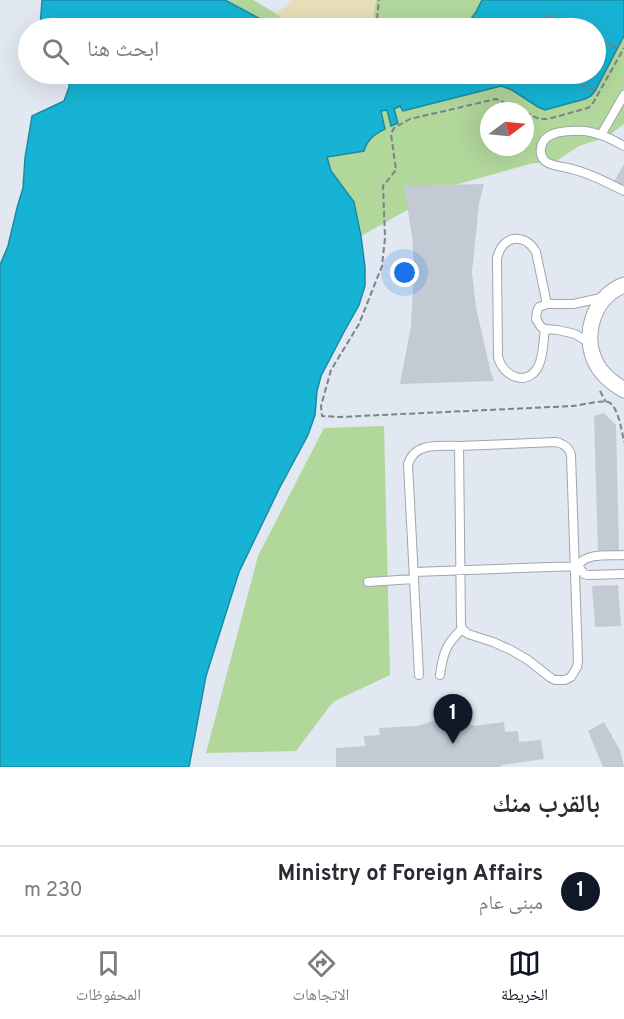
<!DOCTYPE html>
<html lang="ar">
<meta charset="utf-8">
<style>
body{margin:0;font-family:Overpass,"Noto Naskh Arabic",sans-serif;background:#f7f7f7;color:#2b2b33;direction:rtl}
.compass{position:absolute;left:480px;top:102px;width:54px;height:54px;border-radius:50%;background:#fff;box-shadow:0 6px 24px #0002;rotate:74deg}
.you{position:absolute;left:405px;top:273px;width:21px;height:21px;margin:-15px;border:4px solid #fff;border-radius:50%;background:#1a73e8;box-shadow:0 0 0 9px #1a73e833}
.badge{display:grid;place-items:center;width:39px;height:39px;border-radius:50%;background:#111827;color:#fff;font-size:20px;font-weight:700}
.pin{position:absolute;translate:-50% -50px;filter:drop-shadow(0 2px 3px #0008)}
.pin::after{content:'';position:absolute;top:32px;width:21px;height:18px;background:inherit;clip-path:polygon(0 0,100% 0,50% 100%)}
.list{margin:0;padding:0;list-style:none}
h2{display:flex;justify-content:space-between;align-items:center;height:78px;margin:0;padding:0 24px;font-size:26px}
h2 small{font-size:20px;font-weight:400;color:#7c7c81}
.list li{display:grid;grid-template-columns:39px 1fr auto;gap:18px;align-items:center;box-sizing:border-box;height:90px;padding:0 24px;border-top:2px solid #e1e1e2}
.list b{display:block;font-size:22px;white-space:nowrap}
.list p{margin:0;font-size:20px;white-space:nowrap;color:#7c7c81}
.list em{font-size:20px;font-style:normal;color:#7c7c81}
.icon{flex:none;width:33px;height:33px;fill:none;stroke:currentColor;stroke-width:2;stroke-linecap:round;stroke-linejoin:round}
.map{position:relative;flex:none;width:624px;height:767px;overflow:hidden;direction:ltr}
.search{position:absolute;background:#fff;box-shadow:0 6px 24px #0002;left:18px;right:18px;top:18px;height:66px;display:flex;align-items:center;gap:15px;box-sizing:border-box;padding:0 21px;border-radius:33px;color:#7c7c81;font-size:22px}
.sheet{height:168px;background:#fff}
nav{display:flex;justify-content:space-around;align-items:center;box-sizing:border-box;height:84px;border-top:2px solid #e1e1e2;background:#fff;font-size:16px;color:#7c7c81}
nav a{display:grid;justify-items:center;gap:3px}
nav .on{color:#111827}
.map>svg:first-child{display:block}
</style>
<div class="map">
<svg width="624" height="767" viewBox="0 0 624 767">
<rect width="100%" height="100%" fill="#e1e8f1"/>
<!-- green -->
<path fill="#b1d79b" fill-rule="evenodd" d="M225,0H253L275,13L296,28H277Z
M376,0H482L476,12L465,28H372Z
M624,36V124L607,137L579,146L553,163H533L448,187L361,236L354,202L331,171L327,157L364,151L381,111L387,110L391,125L394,109L401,106L403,111L501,86L512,90L538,107L545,110L585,99L591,96ZM489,111H525V147H489Z
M384,426L390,675L333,702L296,751L206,753L258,556L324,428Z"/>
<!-- sand -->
<path fill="#e8deb9" d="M292,0H376L372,28H296L275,13L283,9Z"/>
<!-- water -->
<path fill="#17b3d4" stroke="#1c8aa2" stroke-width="1.5" d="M42,0H225L277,28H40Z
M482,0H624V36L595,91L591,96L585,99L545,110L538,107L512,90L501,86L403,111L400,106L394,109L398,123L391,126L387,110L381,111L385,129C374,135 368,138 364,151L327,157L331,171L354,202L361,236L365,267V286L359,305L344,332L321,376L317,391L315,415L308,435L279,489L239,572L206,676L189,767H0V265L8,246L17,208L23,188L25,158L32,116L64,101L69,87L70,74H596V28H463L465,27L476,12Z"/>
<!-- building -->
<path fill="#c3cad3" d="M624,164V187L614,182Z
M484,184L479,204L472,272L476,307L490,369L494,381L400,384L411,326L414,268L412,236L404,186Z
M604,413L616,425L619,553H598L594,416Z
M618,585L621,626L595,627L592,586Z
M442,718H454L474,726L504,722L505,732L518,731L519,742L541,740L544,759L502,765L500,767H336V748L365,746L364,736L380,735L379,728L418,726Z
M604,722L620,750L624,767H603L588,731Z"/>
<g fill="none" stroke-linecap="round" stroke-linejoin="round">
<!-- service casing -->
<g stroke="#9fa6ae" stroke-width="10">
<path id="service" d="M601,135L624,95
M624,146C612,139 599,133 585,131C571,130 543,130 541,148C540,153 542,158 545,161C550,165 557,166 563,167C585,171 604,181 624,191
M545,329C543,341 544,356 538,367C527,387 503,377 498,357L497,259C501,236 524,231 536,252L547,304
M590,343L575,334L558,330L545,329L541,327L536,319L537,311L539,307L547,304H573L601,298
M556,442C564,444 569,447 571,455L578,661L577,667L571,677L565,680H555L551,678L528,660L511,650L493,642L468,634L462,629L461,625L459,446Z
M578,566L584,574L588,575L624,574
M414,572L578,566C586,552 610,556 624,555
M368,582L414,579
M419,675L408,464C415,442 439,446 459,446
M440,675C443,653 446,644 462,629"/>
</g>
<!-- minor casing -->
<g stroke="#9fa6ae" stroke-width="17">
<path id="minor" d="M624,285C593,297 581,336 597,365C603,376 613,383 624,390"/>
</g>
<!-- path -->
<path stroke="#7d8288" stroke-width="2" stroke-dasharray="6 3" stroke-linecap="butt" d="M546,15L575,28
M376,28L379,0
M596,38L617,48
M556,74L595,91
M523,111L496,99L410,119L394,128L391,134L396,170L383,186L385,238L382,266L359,324L331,370L321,406L322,416L339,417L573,406C582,405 600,400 608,402C618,405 622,432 624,442
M525,112L539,119H548L588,108L593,103L624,48
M600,391L606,402"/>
<!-- service -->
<use href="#service" stroke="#fff" stroke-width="8"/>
<!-- minor -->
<use href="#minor" stroke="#fff" stroke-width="15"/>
</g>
</svg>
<svg class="compass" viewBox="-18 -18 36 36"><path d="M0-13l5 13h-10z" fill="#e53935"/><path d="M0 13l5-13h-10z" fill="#7c7c81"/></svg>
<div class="you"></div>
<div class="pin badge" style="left:453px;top:744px">1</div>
<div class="search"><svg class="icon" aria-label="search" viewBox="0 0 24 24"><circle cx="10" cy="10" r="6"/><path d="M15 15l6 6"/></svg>ابحث هنا</div>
</div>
<section class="sheet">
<h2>بالقرب منك<small></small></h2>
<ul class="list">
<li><span class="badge">1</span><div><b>Ministry of Foreign Affairs</b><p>مبنى عام</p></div><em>230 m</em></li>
</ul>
</section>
<nav>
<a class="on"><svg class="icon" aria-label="map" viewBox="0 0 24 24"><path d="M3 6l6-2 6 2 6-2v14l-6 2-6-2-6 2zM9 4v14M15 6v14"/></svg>الخريطة</a>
<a><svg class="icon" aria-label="directions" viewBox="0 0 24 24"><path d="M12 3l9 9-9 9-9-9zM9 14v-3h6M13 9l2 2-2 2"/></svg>الاتجاهات</a>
<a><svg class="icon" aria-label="saved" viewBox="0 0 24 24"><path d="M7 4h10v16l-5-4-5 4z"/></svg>المحفوظات</a>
</nav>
